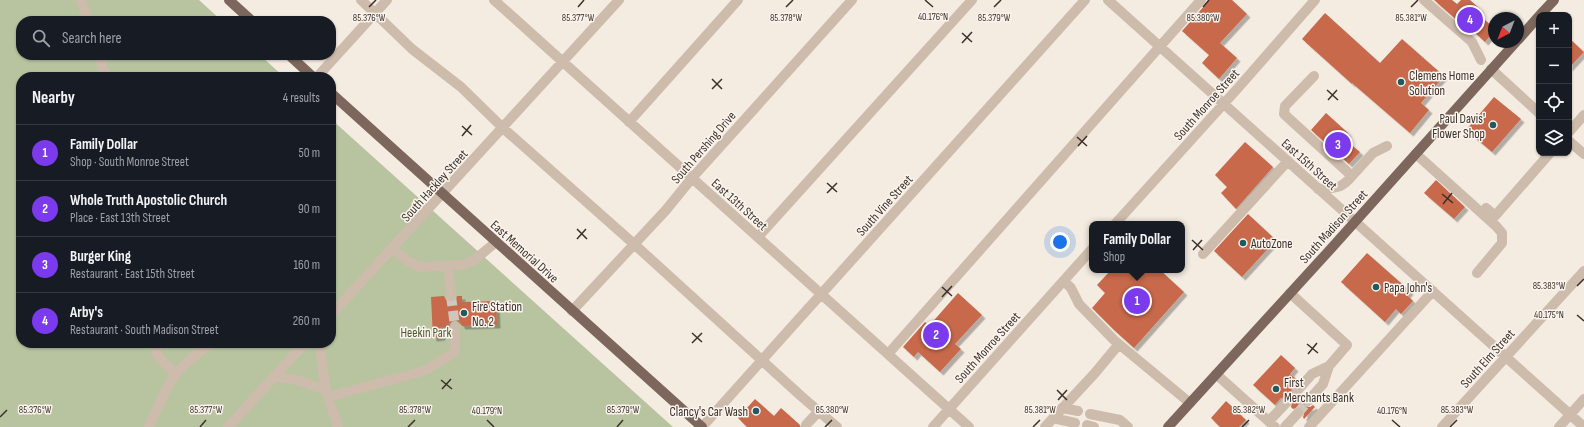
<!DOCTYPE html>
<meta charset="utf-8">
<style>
body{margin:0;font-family:"Sofia Sans Condensed",sans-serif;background:#20242c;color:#f1f3f6}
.controls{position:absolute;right:12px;top:12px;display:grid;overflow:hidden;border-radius:8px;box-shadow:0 1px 3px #0004}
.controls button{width:36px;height:36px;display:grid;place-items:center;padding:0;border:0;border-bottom:1px solid #363941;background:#171b24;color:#f1f3f6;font:20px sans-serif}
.compass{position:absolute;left:1488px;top:12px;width:36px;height:36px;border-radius:50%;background:#171b24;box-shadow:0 1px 3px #0004;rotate:222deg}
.you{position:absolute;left:1060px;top:242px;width:14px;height:14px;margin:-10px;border:3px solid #fff;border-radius:50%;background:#1a73e8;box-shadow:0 0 0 6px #1a73e833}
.badge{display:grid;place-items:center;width:26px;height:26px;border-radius:50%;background:#7c3aed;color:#fff;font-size:13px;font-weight:700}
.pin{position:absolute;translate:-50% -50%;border:2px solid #fff;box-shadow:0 1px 4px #0006}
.popup{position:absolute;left:1089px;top:221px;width:96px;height:52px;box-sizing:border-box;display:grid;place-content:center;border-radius:8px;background:#171b24;filter:drop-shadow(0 1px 3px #0005);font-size:13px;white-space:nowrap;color:#9ea1a6}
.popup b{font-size:15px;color:#f1f3f6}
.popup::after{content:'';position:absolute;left:50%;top:100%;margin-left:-8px;border:8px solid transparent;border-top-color:#171b24}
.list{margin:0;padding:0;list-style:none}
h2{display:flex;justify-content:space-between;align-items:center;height:52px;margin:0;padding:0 16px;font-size:17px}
h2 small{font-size:13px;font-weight:400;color:#9ea1a6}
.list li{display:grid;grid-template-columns:26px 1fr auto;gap:12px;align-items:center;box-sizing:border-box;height:56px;padding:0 16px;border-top:1px solid #363941}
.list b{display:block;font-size:15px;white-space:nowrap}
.list p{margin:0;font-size:13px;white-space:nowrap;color:#9ea1a6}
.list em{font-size:13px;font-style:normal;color:#9ea1a6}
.icon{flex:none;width:22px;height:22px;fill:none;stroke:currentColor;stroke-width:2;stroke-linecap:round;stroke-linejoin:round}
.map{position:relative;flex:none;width:1584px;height:427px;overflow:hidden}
.search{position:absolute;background:#171b24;box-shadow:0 1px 3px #0004;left:16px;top:16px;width:320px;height:44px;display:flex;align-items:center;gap:10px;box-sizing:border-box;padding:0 14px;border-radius:16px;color:#9ea1a6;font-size:15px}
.panel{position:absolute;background:#171b24;box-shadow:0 1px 3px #0004;left:16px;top:72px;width:320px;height:276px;border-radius:16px}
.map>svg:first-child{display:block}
</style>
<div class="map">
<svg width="1584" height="427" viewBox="0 0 1584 427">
<defs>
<filter id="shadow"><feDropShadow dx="3.5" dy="3.5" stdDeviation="0" flood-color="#0004"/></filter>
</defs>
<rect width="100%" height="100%" fill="#f4ebe1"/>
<!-- green -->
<path fill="#b8c4a0" d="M0,0H199L222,21H21V55H260L284,77H21V343H331V119L673,427H0Z"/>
<!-- building -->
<path fill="#c8694b" filter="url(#shadow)" d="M1208,0H1232L1247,14L1220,43L1237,58L1219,79L1202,63L1209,55L1182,31L1206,4Z
M1434,0H1452L1457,4L1461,0H1470L1480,9L1477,13L1494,28V31L1485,42L1470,28L1468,30Z
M1325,13L1380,63L1402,39L1444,76L1421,103L1429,110L1410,133L1352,83V84L1302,39Z
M1569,38L1584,52L1569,68Z
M1494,97L1521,119L1492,152L1466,130Z
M1326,113L1348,133L1343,138L1360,152L1349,164L1311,130Z
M1245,142L1273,167L1236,209L1221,193L1227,187L1215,175Z
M1436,180L1465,207L1454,219L1424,193Z
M1248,214L1276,240L1242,277L1214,251Z
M1367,253L1410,291L1407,295L1413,301L1401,314L1396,309L1385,322L1341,282Z
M1111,270H1160L1184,292L1134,348L1114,330L1092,308L1105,293L1097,285Z
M958,293L982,315L955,344L961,349L940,372L918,352L914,357L903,347L925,322L929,326Z
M444,296L446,300L451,302L455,301L457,296H462V302L496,301L497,325L462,326L459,321L455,320L450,322L448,327H441L442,337L433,338L431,297Z
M1281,355L1295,368L1290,374L1298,380L1292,387L1291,393L1295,397L1302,395L1303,397L1302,403L1304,406L1310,407L1313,405L1315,407L1304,419L1303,417L1304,414L1303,409L1299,407L1293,409L1291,407L1292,402L1290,398L1287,397L1281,398L1275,405L1253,385Z
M755,399L774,416L781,408L800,425V427H747L738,418Z
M1226,401L1246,420L1239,427H1220L1211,418Z"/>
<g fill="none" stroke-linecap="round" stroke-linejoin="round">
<!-- minor-tunnel -->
<path stroke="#cfc6bd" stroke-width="10" stroke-dasharray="10 5" stroke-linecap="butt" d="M451,296L455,326
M1286,403L1297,391
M1298,413L1308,401"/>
<!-- minor -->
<path stroke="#cdbbac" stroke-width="10" d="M81,0L88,21
M361,0L412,49L461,87L503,128L634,244L801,396L837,427
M494,0L969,427
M1108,0L1584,427
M1424,0L1472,42L1481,60
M99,55L105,77
M1491,69L1539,113
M1314,76L1285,106L1284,114L1352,176C1340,190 1336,187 1318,189
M317,77L387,0
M629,122L738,0
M1569,132L1584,115
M1569,141L1584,154
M1416,154L1496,226L1502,233V243L1477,273
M1352,176L1373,153L1387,146
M1486,208L1495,216L1550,153
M1115,224L1238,88L1315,0
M758,237L972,0
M393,249L409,262L419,267L461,265L473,261L496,242
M1203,254L1288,161
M448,266L451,296
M1064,281L1071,288L1079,304L1114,340L1190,403
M1290,293L1347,345L1329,366L1312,374L1297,391
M572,311L666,210L692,178L852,0
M331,315L619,0
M155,343L157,355L176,375
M319,343L326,390L338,427
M888,354L1201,0
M1216,374L1275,427
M275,376L297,380L326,390
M328,397L424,371L455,352V326
M1308,401L1323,384L1329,366
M1062,408L1078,411
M1090,414L1120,420L1128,427
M1053,418L1075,423
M1269,421L1286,403
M806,425L819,411
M1087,425L1094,427
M149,427C155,412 167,386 176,374C186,362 199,352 211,343
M228,427L305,343
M702,427L1085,0
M933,427L1092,249
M1045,427L1095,373L1119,344
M1285,427L1298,413
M1309,427L1433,291
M1442,427L1584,271
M1559,427L1584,399"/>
<!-- major -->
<path stroke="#7d675c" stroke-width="10" d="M229,0L252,21
M1540,15L1554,0
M1518,40L1539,16
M289,55L313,77
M331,93L702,427
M1168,427L1327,253L1516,42"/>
</g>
<!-- ticks -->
<path fill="none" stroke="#3b302b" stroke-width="1.5" d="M925,0L933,7M369,7L376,0M578,7L584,0M786,7L793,0M994,7L1001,0M1203,7L1209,0M1411,7L1418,0M962,33L972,42M962,43L972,32M712,79L722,89M712,89L722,79M1327,90L1338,100M1328,100L1337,90M462,126L472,135M462,136L471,125M1077,137L1087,146M1078,146L1087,136M827,183L837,192M827,193L837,183M1442,194L1453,203M1443,204L1452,193M577,229L587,239M577,239L586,229M1192,240L1203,250M1193,250L1202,240M1577,286L1584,279M942,287L952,296M942,297L952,286M1577,315L1584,321M692,333L702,342M692,343L702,333M1307,344L1318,353M1308,354L1317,343M441,380L452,389M442,389L451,379M1057,390L1067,400M1058,400L1067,390M0,417L7,410M487,420L494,427M1392,420L1400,427M200,427L206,420M408,427L415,420M617,427L623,420M825,427L832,420M1033,427L1040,420M1242,427L1249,420M1450,427L1457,420"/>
<!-- markers -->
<g fill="#1f5a5e" stroke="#fbf5ee" stroke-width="1.5">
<circle cx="1401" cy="82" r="4"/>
<circle cx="1493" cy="125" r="4"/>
<circle cx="1243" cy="243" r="4"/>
<circle cx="1376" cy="287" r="4"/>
<circle cx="464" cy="313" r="4"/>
<circle cx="1276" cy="389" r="4"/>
<circle cx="756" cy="411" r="4"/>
</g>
<g text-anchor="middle" stroke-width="3" stroke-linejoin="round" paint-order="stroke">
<!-- poi labels -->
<g font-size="13" fill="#3b302b" stroke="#fbf5ee" text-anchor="start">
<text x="1409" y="80">Clemens Home<tspan x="1409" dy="15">Solution</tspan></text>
<text x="1485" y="123" text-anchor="end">Paul Davis'<tspan x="1485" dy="15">Flower Shop</tspan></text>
<text x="1251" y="248">AutoZone</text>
<text x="1384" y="292">Papa John's</text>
<text x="472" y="311">Fire Station<tspan x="472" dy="15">No. 2</tspan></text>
<text x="1284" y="387">First<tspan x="1284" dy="15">Merchants Bank</tspan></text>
<text x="748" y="416" text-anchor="end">Clancy's Car Wash</text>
</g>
<!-- street labels -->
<g font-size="13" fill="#3b302b" stroke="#fbf5ee">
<text transform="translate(1206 104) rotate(-48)" y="5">South Monroe Street</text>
<text transform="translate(703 147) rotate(-49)" y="5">South Pershing Drive</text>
<text transform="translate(1310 164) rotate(42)" y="5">East 15th Street</text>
<text transform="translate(434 185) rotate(-48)" y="5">South Hackley Street</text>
<text transform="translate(740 204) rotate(42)" y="5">East 13th Street</text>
<text transform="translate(884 205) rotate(-48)" y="5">South Vine Street</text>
<text transform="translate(1333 226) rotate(-48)" y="5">South Madison Street</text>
<text transform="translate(525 251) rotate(42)" y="5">East Memorial Drive</text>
<text transform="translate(987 347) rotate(-48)" y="5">South Monroe Street</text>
<text transform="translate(1487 358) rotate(-48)" y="5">South Elm Street</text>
</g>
<!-- park labels -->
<g font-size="13" fill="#4a5a2e" stroke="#fbf5ee">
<text x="426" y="337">Heekin Park</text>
</g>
</g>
<g font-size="10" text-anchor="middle" fill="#3b302b" stroke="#fbf5ee" stroke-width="3" stroke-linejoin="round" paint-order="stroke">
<text x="933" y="20">40.176°N</text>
<text x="369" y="21">85.376°W</text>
<text x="578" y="21">85.377°W</text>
<text x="786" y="21">85.378°W</text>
<text x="994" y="21">85.379°W</text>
<text x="1203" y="21">85.380°W</text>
<text x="1411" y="21">85.381°W</text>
<text x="1549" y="289">85.383°W</text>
<text x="1549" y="318">40.175°N</text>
<text x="206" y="413">85.377°W</text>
<text x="415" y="413">85.378°W</text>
<text x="623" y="413">85.379°W</text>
<text x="832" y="413">85.380°W</text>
<text x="1040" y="413">85.381°W</text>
<text x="1249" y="413">85.382°W</text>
<text x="1457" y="413">85.383°W</text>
<text x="35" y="413">85.376°W</text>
<text x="487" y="414">40.179°N</text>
<text x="1392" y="414">40.176°N</text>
</g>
</svg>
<div class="controls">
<button>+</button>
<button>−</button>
<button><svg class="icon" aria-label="locate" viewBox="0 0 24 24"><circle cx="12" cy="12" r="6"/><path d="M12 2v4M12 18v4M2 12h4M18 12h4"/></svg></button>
<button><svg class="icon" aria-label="layers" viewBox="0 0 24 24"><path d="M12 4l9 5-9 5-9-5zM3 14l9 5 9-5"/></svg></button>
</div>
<svg class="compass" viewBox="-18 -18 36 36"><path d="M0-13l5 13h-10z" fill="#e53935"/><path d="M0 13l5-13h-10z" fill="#9ea1a6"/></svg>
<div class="you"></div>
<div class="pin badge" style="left:1137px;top:301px">1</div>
<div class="popup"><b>Family Dollar</b>Shop</div>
<div class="pin badge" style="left:936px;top:335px">2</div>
<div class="pin badge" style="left:1338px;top:145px">3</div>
<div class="pin badge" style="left:1470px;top:20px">4</div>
<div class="search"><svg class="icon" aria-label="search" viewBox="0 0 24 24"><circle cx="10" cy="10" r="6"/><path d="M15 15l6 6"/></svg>Search here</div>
<section class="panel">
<h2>Nearby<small>4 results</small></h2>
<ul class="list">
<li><span class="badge">1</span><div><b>Family Dollar</b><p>Shop · South Monroe Street</p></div><em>50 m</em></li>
<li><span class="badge">2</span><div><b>Whole Truth Apostolic Church</b><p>Place · East 13th Street</p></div><em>90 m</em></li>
<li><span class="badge">3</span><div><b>Burger King</b><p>Restaurant · East 15th Street</p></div><em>160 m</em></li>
<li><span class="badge">4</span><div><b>Arby's</b><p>Restaurant · South Madison Street</p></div><em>260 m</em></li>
</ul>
</section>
</div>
